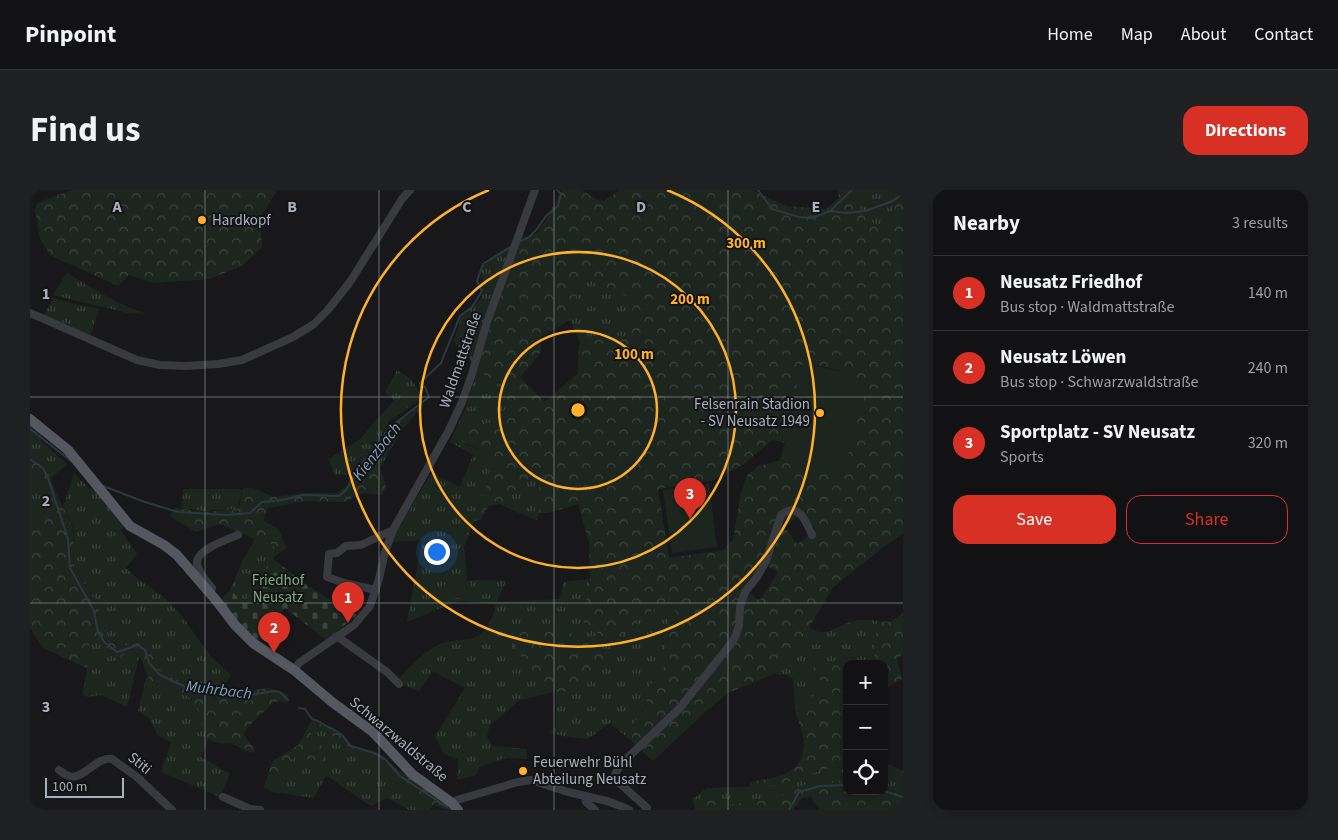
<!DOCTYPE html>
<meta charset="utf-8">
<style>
body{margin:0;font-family:"Source Sans 3",sans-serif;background:#1f2022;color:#f1f3f6}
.controls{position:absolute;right:15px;bottom:15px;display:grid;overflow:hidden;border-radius:10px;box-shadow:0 2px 8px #0003}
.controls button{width:45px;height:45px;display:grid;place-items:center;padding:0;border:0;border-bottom:1px solid #313234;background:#121214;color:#f1f3f6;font:25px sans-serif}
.scale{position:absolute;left:15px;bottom:12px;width:79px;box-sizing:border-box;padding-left:5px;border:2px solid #a9afbb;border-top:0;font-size:14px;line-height:18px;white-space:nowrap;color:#a9afbb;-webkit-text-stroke:4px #131315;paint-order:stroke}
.you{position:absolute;left:406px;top:361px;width:18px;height:18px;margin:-12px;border:4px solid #fff;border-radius:50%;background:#1a73e8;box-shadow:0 0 0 8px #1a73e833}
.badge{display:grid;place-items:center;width:32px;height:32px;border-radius:50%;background:#d93025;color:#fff;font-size:16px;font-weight:700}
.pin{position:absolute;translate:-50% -41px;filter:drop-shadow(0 1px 2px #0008)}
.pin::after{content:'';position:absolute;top:26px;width:18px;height:15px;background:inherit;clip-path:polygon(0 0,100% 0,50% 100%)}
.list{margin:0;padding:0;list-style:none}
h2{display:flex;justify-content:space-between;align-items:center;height:65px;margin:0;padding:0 20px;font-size:21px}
h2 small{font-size:16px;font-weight:400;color:#9c9ea0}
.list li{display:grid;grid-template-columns:32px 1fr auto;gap:15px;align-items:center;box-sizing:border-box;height:75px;padding:0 20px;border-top:1px solid #313234}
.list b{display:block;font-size:19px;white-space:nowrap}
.list p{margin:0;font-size:16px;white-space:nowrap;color:#9c9ea0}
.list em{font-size:16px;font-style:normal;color:#9c9ea0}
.actions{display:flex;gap:10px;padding:15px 20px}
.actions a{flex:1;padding:11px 0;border:1px solid #d93025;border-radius:15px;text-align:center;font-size:18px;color:#d93025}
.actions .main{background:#d93025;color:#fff}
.icon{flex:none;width:28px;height:28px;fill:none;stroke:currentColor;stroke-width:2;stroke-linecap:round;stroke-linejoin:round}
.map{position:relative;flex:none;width:873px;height:620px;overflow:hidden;border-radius:15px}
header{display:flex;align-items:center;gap:30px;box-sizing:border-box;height:70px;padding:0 25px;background:#121214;border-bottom:1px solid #313234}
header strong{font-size:24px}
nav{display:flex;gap:28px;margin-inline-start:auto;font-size:18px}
.intro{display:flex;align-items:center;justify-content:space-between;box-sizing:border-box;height:120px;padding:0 30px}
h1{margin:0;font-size:35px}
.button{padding:12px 22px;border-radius:15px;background:#d93025;color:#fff;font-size:18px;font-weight:700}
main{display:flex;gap:30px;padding:0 30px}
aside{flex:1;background:#121214;border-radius:15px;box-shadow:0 2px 8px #0003}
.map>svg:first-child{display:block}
</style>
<header>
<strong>Pinpoint</strong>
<nav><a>Home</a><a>Map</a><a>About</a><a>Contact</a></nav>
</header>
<div class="intro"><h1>Find us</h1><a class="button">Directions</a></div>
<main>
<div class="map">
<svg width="873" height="620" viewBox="0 0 873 620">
<defs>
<pattern id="grass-tufts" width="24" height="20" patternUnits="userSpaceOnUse" patternTransform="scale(1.25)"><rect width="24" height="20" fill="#1d261e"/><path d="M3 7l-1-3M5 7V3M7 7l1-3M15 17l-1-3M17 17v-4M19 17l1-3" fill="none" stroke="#3b433d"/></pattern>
<pattern id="forest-crowns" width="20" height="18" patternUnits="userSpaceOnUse" patternTransform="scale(1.25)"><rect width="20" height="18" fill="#1d261e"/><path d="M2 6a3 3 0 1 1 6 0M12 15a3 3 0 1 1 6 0" fill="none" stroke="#3b433d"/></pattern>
<pattern id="cemetery-stones" width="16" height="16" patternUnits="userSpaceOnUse" patternTransform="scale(1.25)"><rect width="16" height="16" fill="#1d261e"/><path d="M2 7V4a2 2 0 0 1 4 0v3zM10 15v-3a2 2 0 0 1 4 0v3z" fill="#3b433d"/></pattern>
</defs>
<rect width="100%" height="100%" fill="#18181a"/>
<!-- grass -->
<path fill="url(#grass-tufts)" d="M825,0H873V4L863,18L862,30L854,38L846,36L822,9L821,4Z
M484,54L443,173L424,151L431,127L446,114L452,107L451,79L461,67Z
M37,83C63,99 88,114 116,124L98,123L23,105Z
M554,88L601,108L604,110L597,147L550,152L540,130L544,111Z
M23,108L44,114L69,119L60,148L36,138L43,118L35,137L13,127Z
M448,179L476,203L479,213C469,233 450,236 430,241L429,251L463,266C461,280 456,294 452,308C449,316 444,323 444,331L434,357L437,390L476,391L467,412L529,409L534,392L560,389L553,432L582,454L603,435L641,407L647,418L631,446L640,468L622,493L613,503L618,512L602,536L600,550L580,533L558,549L539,547L519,543L526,537V502H534L575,468V464L526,434H519L508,490L523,502L490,510L459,536L457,547L463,556L497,559V569L475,568L449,577L446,585L427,590L428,569L414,564L405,546L435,498L403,481L389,501L370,494L367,491C379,478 392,463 408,455C419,450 428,451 439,449C456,446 462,430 466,414L433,411L423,413L377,432L392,350L361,352L401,283L430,297L443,265L420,252L434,222Z
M367,180L382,190L393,208L359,231L345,258L348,256L356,239L395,213L371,241L350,278L337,266L318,285H305L298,269L330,249L364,210L355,203Z
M0,233L14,243L10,250L37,274L21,288C17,277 10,273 0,267Z
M0,282L8,290L20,312C19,323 10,326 0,324Z
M44,283L60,299L63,297L94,335L91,341L107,364L96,378L108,389L134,407L152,426L181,467L201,485L192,498L181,496H161L130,482L107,452C100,454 92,458 85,453C73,446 73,427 68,416C62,402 50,390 45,376C41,365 45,353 44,342C43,333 37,325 33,317Z
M495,291H509V323L507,331L474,316L485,300Z
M153,299H212L208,319L175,321L152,318Z
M225,349L240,352L248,364L242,369L214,415L200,400L212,372Z
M840,430L847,431L844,458L845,474H817V484C798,468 790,467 776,488L796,491L780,510L765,520L763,489L756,485L744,484L764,463L779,437C795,449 804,437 820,432C826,430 833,430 840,430Z
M60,445C71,451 76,463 87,468C95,464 103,459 109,467L97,517L71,505L58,507L53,505L57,478L60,470L59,448Z
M117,485C130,499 149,497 162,509C173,520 170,537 179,548L171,567L200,584L190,607L131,582L141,552L128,546L119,528L108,521Z
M286,536L337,568L361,590L403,615L400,620H379L357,608L341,616L333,611L296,585L284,608L244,602L234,598L238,583L246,586L257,572L268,565L290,575L281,545L283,537Z
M854,572L873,581V605L854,599Z
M817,577V591L810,590L755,605L747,609L703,614L680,608L667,620H665L663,609L677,598L719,597L747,595L798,578Z"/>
<!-- forest -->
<path fill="url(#forest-crowns)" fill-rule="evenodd" d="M42,0H245L246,2L230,28L232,57L212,76L179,89L123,93L99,85L88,96L20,65L10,48L5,20L7,13Z
M532,0H552L567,10L574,11L590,0H721L757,16L796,19L809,8L808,0H825L821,4L822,9L846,36L854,38L862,30L863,18L873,4V344L859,353L803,397L764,463L744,484L698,503L674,523L623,571L600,550L602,537L618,513L613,503L622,493L640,468L631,446L647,418L641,407L603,435L583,454L553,432L560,389L559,352L548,314L518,323H509V292L496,291L485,300L474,316L470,314L458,316L451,330L444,331C444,323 449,316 452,309C456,295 461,281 463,266L429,250L430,241C450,236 469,233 479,213L475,203L448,179L457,140L490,53L508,42L516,30ZM554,88L601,108L604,110L597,147L550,152L548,162V183L515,212L490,187L505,170L511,161V147L540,130L544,111ZM787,175L821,184L812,286L750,270L729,276L718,284L711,302L703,350L693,360L639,368L628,299L681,291L714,274L742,250L755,253L747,239L754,208L767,197ZM773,323L786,340L767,354L754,337ZM736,375L748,382L730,410L719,403Z
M337,266L350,278L356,296L352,305L334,303L314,312L275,311L238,318L233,331L249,339L256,358L248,364L240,352L225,349L190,334L166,342L140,326L145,318L175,322L208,319L209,318L213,298H223L244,307L276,303H307L316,296L328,276Z
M0,267L13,275L18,281L25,301L42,336C46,349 41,362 44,374C48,389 61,401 67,414C73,426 73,448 87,455C95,458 105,452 113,452L121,460L125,476L130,482L161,496H181L216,501L239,498L258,505L257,514L251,511L244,512L215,540L214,545L225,560V562C218,564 211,558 205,555C198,552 192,555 186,553C169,547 174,522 163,511C152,499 134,500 122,491C114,484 115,471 107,464C100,459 93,468 86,467C79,467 68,449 60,446L59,448L60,470L57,478L13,458L0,438V324C10,326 19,323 20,312L8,290L0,282Z
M873,423V464L867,469L872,489L854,499V474H845L844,458L847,431L860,432Z
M519,434H526L575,464V468L546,497L534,502H523L508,490L480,451L481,446Z
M796,471L805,474L817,484V506L812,507L817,511V577L798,578L747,595L719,597L721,592C745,587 772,587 774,555C774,546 768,530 765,520L780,510L796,491L775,488L786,475Z
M282,530L312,544L321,557L341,560L350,564L367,579L417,614L421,620H418L403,615L361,590L337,568L286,536L283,537L281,545C294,558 297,557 290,575L268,565L257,572L253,584L246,586L238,583L243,571L268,555Z
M810,590L817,591V601H854V599L873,605V620H790L781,607L772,608L763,620H667L680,608L703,614L747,609L773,595Z"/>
<!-- cemetery -->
<path fill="url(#cemetery-stones)" d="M242,368L279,397L327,425L296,450L255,418L226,453L190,410L200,400L215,414Z"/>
<!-- pitch -->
<path fill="#1d261e" d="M784,170L787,176L821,184L837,197L812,286L750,270L755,253L747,239L754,208L767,197L772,175Z
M679,294L687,357L642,363L633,300Z
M440,392L441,407L413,409V395Z"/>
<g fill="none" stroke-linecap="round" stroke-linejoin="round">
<!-- stream -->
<path stroke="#2c3840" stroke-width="2" d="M728,0L742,19L769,27L782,28L800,21L822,0
M800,21L816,23L835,21L863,11L873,3
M489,52L499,47L507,39L516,26L528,16L531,4L527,0
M0,239L41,271
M0,269L13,278L18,288L38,349L40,378L64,421L68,442L75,453L87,462L108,455L115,460L119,473L130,485L160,499H191L205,503L219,505L245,501L250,502L258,510
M73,296L115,312L148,322L197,325L220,323L232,312L244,311
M247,311L273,305L309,306L316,300L335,269L353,256L359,240L363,235L399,207L395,197H391L390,193L411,173L430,126L442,117L452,101L447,91L453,74L482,56
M269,518L275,519L282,529L288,531L298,537L303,539L312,545L321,556L344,563L355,569L370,586L417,617
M854,601L873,607
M759,620L769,602L790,596L817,595"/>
<!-- minor -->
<path stroke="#383a40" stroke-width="8" d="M0,123L107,170L130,175L156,176L188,174L212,170L263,147L284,134L297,121L320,92L372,9L380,0
M346,400L314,393L297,387L299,364L307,363L316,356L331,355L363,340
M179,402L182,398C177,392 168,382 167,374C165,360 198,349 208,345
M308,447L357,482L369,494
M264,480L269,473L324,435L340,416L349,389L355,362L363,340L419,240L432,212L442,184L457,132L505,0
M29,580C32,582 36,585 39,586C53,591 66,566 82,569L107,587L142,620
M555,606L556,612L565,620
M193,607L220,619L230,620
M422,613L427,610L488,592L501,590L538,602L577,611L590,616L599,620
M616,620L617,618L615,616L587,591L585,585L590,575L649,519L703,451L706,445L709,435L710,417L715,402L727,387L736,371L751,325C769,311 776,332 782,345"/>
<!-- major -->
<path stroke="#54575f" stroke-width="10" d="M0,229L38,260L100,336L134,355L147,365L185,409L205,435L223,453L264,480L302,512L343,542L382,584L422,613L428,620"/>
</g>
<!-- grid -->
<path fill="none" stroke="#a9afbb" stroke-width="1" stroke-opacity="0.55" d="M175,0V620M349,0V620M524,0V620M698,0V620M0,207H873M0,413H873"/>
<!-- distance rings -->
<g fill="none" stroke="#ffb12b" stroke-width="2.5">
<circle cx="548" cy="220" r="79"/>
<circle cx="548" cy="220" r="158"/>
<path d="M637 0A237 237 0 1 1 459 0"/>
</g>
<!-- markers -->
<g fill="#ffb12b" stroke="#131315" stroke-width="2">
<circle cx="172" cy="30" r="5"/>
<circle cx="790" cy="223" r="5"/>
<circle cx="493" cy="581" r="5"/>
</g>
<g text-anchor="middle" stroke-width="4" stroke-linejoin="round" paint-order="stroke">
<!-- poi labels -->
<g font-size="15" fill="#a9afbb" stroke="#131315" text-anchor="start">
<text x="182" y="35">Hardkopf</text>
<text x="780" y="219" text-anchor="end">Felsenrain Stadion<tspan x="780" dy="17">- SV Neusatz 1949</tspan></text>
<text x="503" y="577">Feuerwehr Bühl<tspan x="503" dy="17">Abteilung Neusatz</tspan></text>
</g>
<!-- street labels -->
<g font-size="15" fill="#a9afbb" stroke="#131315">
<text transform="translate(430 170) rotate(-71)" y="5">Waldmattstraße</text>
<text transform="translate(369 549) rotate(40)" y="5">Schwarzwaldstraße</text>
<text transform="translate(110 573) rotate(39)" y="5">Stiti</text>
</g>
<!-- park labels -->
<g font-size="15" fill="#7ea87f" stroke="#131315">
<text x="248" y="395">Friedhof<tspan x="248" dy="17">Neusatz</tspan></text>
</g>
<!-- water labels -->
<g font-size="16" font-style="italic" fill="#7d9fb9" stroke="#131315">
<text transform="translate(346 261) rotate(-52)" y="6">Kienzbach</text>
<text transform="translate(189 499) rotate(7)" y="6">Muhrbach</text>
</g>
</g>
<g font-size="16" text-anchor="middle" font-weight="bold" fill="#a9afbb" stroke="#131315" stroke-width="4" stroke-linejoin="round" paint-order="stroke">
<text x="87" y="22">A</text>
<text x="262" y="22">B</text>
<text x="437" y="22">C</text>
<text x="611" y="22">D</text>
<text x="786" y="22">E</text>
<text x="16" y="109">1</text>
<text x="16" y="316">2</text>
<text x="16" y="522">3</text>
</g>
<circle cx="548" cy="220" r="8" fill="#ffb12b" stroke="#131315" stroke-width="2.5"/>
<g font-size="15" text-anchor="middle" font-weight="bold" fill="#ffb12b" stroke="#131315" stroke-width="4" stroke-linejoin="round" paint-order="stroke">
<text x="716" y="58">300 m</text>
<text x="660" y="114">200 m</text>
<text x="604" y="169">100 m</text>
</g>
</svg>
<div class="controls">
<button>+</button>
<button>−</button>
<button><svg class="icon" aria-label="locate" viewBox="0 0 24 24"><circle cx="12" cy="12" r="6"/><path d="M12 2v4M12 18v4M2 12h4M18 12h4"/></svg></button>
</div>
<div class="scale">100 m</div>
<div class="you"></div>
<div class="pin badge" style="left:318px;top:433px">1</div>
<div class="pin badge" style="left:244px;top:463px">2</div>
<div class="pin badge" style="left:660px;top:329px">3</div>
</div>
<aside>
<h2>Nearby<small>3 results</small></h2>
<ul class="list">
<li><span class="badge">1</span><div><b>Neusatz Friedhof</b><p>Bus stop · Waldmattstraße</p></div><em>140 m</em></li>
<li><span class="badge">2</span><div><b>Neusatz Löwen</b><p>Bus stop · Schwarzwaldstraße</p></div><em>240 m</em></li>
<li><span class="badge">3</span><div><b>Sportplatz - SV Neusatz</b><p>Sports</p></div><em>320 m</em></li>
</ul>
<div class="actions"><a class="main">Save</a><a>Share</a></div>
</aside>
</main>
